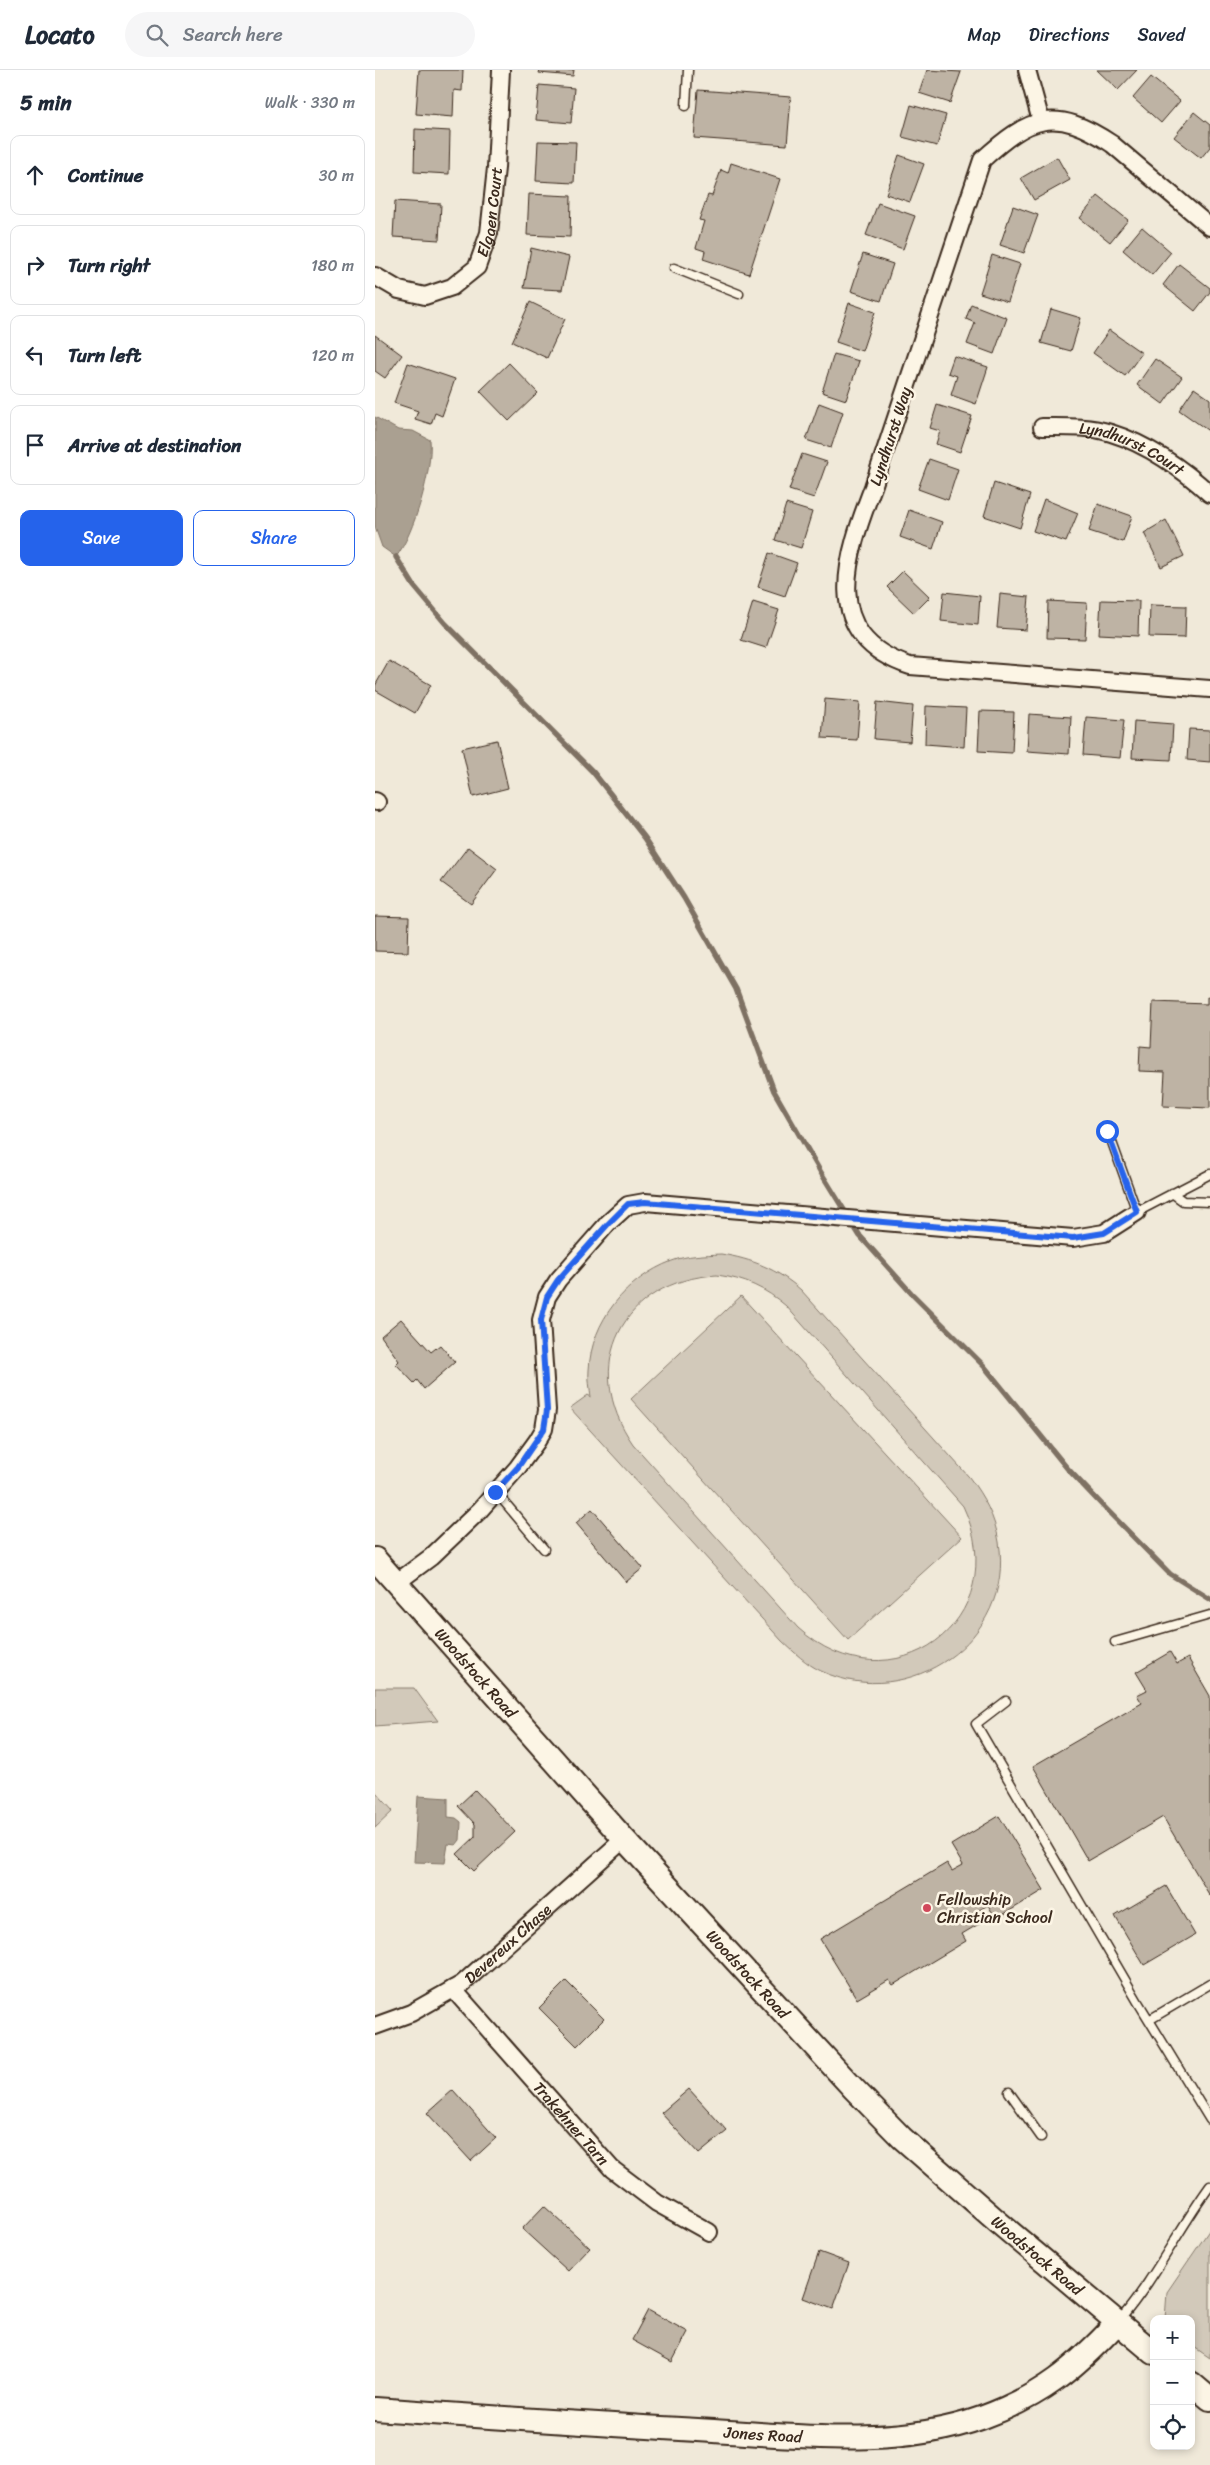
<!DOCTYPE html>
<meta charset="utf-8">
<style>
body{margin:0;font-family:Sriracha,sans-serif;background:#f6f6f7;color:#1f2937}
.controls{position:absolute;right:15px;bottom:15px;display:grid;overflow:hidden;border-radius:10px;box-shadow:0 2px 8px #0003}
.controls button{width:45px;height:45px;display:grid;place-items:center;padding:0;border:0;border-bottom:1px solid #e0e1e3;background:#fff;color:#1f2937;font:25px sans-serif}
.stop{position:absolute;width:15px;height:15px;margin:-11px;border:4px solid #2563eb;border-radius:50%;background:#fff}
.stop.end{background:#2563eb;border-color:#fff;box-shadow:0 1px 5px #0008}
.list{margin:0;padding:0;list-style:none}
h2{display:flex;justify-content:space-between;align-items:center;height:65px;margin:0;padding:0 20px;font-size:21px}
h2 small{font-size:16px;font-weight:400;color:#747a83}
.list li{display:grid;grid-template-columns:32px 1fr auto;gap:15px;align-items:center;box-sizing:border-box;height:80px;margin:0 10px 10px;padding:0 10px;border:1px solid #e0e1e3;border-radius:10px}
.list b{display:block;font-size:19px;white-space:nowrap}
.list em{font-size:16px;font-style:normal;color:#747a83}
.actions{display:flex;gap:10px;padding:15px 20px}
.actions a{flex:1;padding:11px 0;border:1px solid #2563eb;border-radius:10px;text-align:center;font-size:18px;color:#2563eb}
.actions .main{background:#2563eb;color:#fff}
.icon{flex:none;width:28px;height:28px;fill:none;stroke:currentColor;stroke-width:2;stroke-linecap:round;stroke-linejoin:round}
.map{position:relative;flex:none;width:835px;height:2395px;overflow:hidden}
header{display:flex;align-items:center;gap:30px;box-sizing:border-box;height:70px;padding:0 25px;background:#fff;border-bottom:1px solid #e0e1e3}
header strong{font-size:24px}
nav{display:flex;gap:28px;margin-inline-start:auto;font-size:18px}
.search{width:350px;height:45px;background:#f6f6f7;display:flex;align-items:center;gap:12px;box-sizing:border-box;padding:0 18px;border-radius:28px;color:#747a83;font-size:19px}
main{display:flex}
aside{flex:1;background:#fff}
.map>svg:first-child{display:block}
</style>
<header>
<strong>Locato</strong>
<div class="search"><svg class="icon" aria-label="search" viewBox="0 0 24 24"><circle cx="10" cy="10" r="6"/><path d="M15 15l6 6"/></svg>Search here</div>
<nav><a>Map</a><a>Directions</a><a>Saved</a></nav>
</header>
<main>
<aside>
<h2>5 min<small>Walk · 330 m</small></h2>
<ul class="list">
<li><svg class="icon" aria-label="ahead" viewBox="0 0 24 24"><path d="M12 20V5M6 11l6-6 6 6"/></svg><div><b>Continue</b></div><em>30 m</em></li>
<li><svg class="icon" aria-label="right" viewBox="0 0 24 24"><path d="M7 20v-9h11M14 6l5 5-5 5"/></svg><div><b>Turn right</b></div><em>180 m</em></li>
<li><svg class="icon" aria-label="left" viewBox="0 0 24 24"><path d="M17 20v-9H6M10 6l-5 5 5 5"/></svg><div><b>Turn left</b></div><em>120 m</em></li>
<li><svg class="icon" aria-label="arrive" viewBox="0 0 24 24"><path d="M6 21V4h12l-3 4 3 4H6"/></svg><div><b>Arrive at destination</b></div></li>
</ul>
<div class="actions"><a class="main">Save</a><a>Share</a></div>
</aside>
<div class="map">
<svg width="835" height="2395" viewBox="0 0 835 2395">
<rect width="100%" height="100%" fill="#f0e9d9"/>
<filter id="ink" filterUnits="userSpaceOnUse"><feTurbulence type="fractalNoise" baseFrequency=".02" numOctaves="2"/><feDisplacementMap in="SourceGraphic" scale="10" xChannelSelector="R" yChannelSelector="G"/><feConvolveMatrix kernelMatrix="1 2 1 2 8 2 1 2 1" color-interpolation-filters="sRGB"/></filter>
<g filter="url(#ink)">
<!-- green -->
<path fill="#d2c9ba" stroke="#867a6c" fill-rule="evenodd" d="M346,1184C377,1189 402,1199 426,1220L594,1407C609,1427 620,1447 624,1472C640,1569 534,1642 446,1601C431,1594 419,1582 407,1571L195,1338L213,1325L216,1327C215,1318 213,1309 214,1300C216,1251 252,1208 297,1191C312,1185 329,1185 346,1184ZM342,1205C370,1209 390,1218 411,1236L588,1436C642,1550 516,1642 423,1558L258,1374C204,1296 247,1210 342,1205Z
M366,1226L587,1467L473,1570L256,1329Z
M0,1618H39L63,1651L0,1656Z
M0,1721L18,1741L0,1758Z
M835,2159V2288L816,2275V2249H790L792,2222Z"/>
<!-- water -->
<path fill="#aaa091" stroke="#7e7163" d="M0,347L23,360L38,361L55,370C58,399 39,464 21,487L7,477L0,457Z
M43,1726L73,1728V1747L81,1748L86,1752L85,1770L81,1775L73,1774L70,1793L39,1792Z"/>
<g fill="none" stroke-linecap="round" stroke-linejoin="round">
<!-- stream -->
<path stroke="#7e7163" stroke-width="5.5" d="M21,487L39,516L70,553L218,702L270,768L309,828L361,919L399,1021L445,1101L485,1166L538,1225L609,1296L692,1398L730,1438L795,1504L835,1529"/>
</g>
<!-- building -->
<path fill="#beb3a4" stroke="#3b2a1e" d="M44,0H88L87,21L79,20L78,47L41,44Z
M165,0H199L198,6L164,3Z
M552,0L586,2L575,33L544,23Z
M722,0H762L743,20Z
M776,7L805,31L786,53L758,28Z
M164,15L199,18L196,53L161,50Z
M323,20L416,27L412,75L319,68Z
M536,35L571,45L562,76L527,67Z
M819,42L835,55V77L826,88L799,67Z
M40,59L75,61L74,104L39,102Z
M163,71L201,72L199,113L161,111Z
M524,85L549,94L535,132L511,124Z
M682,87L695,110L659,130L646,108Z
M356,93L405,109L374,204L328,189L330,181L321,178L329,151L324,150L333,125L337,126L346,100L353,103Z
M154,124L196,126L195,167L152,165Z
M723,126L753,150L735,172L705,148Z
M20,131L66,134L64,170L18,167Z
M503,133L540,146L528,179L491,165Z
M638,136L663,145L649,183L625,175Z
M767,157L796,182L777,205L748,180Z
M156,178L194,187L187,220L149,218Z
M488,184L518,194L506,231L476,221Z
M617,185L645,194L633,232L605,223Z
M804,194L835,218V222L820,241L788,215Z
M155,232L190,249L172,288L137,272Z
M474,233L500,242L487,281L461,272Z
M596,234L632,248L619,284L592,274L600,253L591,249Z
M676,239L706,248L696,281L666,273Z
M734,260L767,283L750,306L718,283Z
M0,265L27,285L10,308L0,301Z
M459,284L484,291L471,330L447,322Z
M579,286L613,297L601,334L576,325L582,306L573,303Z
M780,289L807,307L788,334L762,315Z
M33,293L80,309L67,346L60,343L56,354L40,349L43,341L19,333Z
M134,293L163,323L134,351L105,321Z
M819,318L835,329V362L804,340Z
M444,333L468,342L456,378L431,370Z
M562,335L597,346L585,382L561,374L565,361L555,358Z
M427,384L452,392L439,428L414,420Z
M554,389L583,399L573,430L543,419Z
M619,413L655,425L645,458L609,446Z
M669,429L703,443L691,472L658,461Z
M411,434L437,442L426,478L400,470Z
M723,434L757,446L748,472L714,461Z
M534,440L567,452L558,479L525,467Z
M791,450L809,486L786,497L769,463Z
M394,483L422,493L410,526L383,517Z
M528,501L555,527L539,543L512,517Z
M569,522L605,526L603,555L566,551Z
M625,524L654,527L651,560L622,558Z
M726,530L764,531L763,566L724,564Z
M673,531L712,533L710,569L672,568Z
M378,532L404,540L391,578L366,570Z
M775,535L811,536L810,568L774,567Z
M14,591L56,615L40,643L0,620V616Z
M450,629L485,632L482,670L447,668Z
M502,632L538,636L535,672L499,669Z
M551,636L591,638L589,677L550,674Z
M605,641L639,642L637,683L603,681Z
M654,644L696,647L694,684L652,681Z
M711,647L749,650L745,688L708,685Z
M759,651L798,654L796,690L757,688Z
M814,659L835,660V692L812,690Z
M122,670L133,718L98,727L87,678Z
M93,777L122,799L96,834L66,812Z
M0,846L34,847L33,882L0,881Z
M832,927L835,928V1038L788,1036L790,1002L764,1001L765,976L776,977L778,932L832,934Z
M26,1249L56,1282L65,1275L80,1292L49,1319L42,1310L39,1313L21,1294L24,1291L6,1266Z
M217,1439L268,1498L251,1512L201,1453Z
M795,1582L802,1594L813,1588L835,1626V1826L788,1747L713,1791L658,1696L767,1633L762,1625L772,1620L761,1602Z
M100,1720L140,1762L99,1801L82,1784L100,1767V1754L83,1736Z
M624,1746L669,1820L621,1849L613,1835L601,1842L607,1852L587,1864L591,1871L518,1915L514,1910L482,1929L445,1869L572,1793L577,1801L588,1795L576,1775Z
M791,1816L820,1865L769,1895L740,1846Z
M191,1911L229,1949L202,1976L164,1938Z
M314,2019L352,2061L324,2084L286,2043Z
M78,2020L121,2068L96,2091L52,2043Z
M169,2136L215,2178L193,2201L147,2159Z
M444,2182L474,2193L458,2239L428,2228Z
M273,2240L313,2262L297,2292L257,2270Z"/>
<g fill="none" stroke-linecap="round" stroke-linejoin="round">
<!-- lane casing -->
<g stroke="#3b2a1e" stroke-width="11">
<path id="lane" d="M311,36L313,0
M299,198L364,224
M733,1061L762,1142L835,1104
M797,1123L808,1131L835,1132
M121,1422L169,1479
M740,1572L835,1545
M631,1631L601,1654L763,1932L835,2050
M774,1950L835,1914
M634,2022L666,2067
M744,2251C780,2209 803,2160 835,2116"/>
</g>
<!-- street casing -->
<g stroke="#3b2a1e" stroke-width="20">
<g id="street">
<path d="M652,0L666,51"/>
<path d="M835,157L737,74C680,36 655,46 607,90L498,417C472,485 443,566 535,596L835,619"/>
<path id="s1" d="M0,206L24,220L50,226L77,217L102,197L114,163L121,98L126,0"/>
<path id="s2" d="M667,357C690,357 714,356 736,363C772,374 808,399 835,424"/>
<path d="M0,731L2,732"/>
<path d="M21,1513L56,1487L105,1440L143,1397L162,1371L169,1359L172,1340L166,1250L172,1227L183,1210L233,1153L253,1135L270,1132L698,1168L729,1163L762,1142"/>
<path id="s3" d="M78,1919L237,2099L282,2133L334,2162"/>
<path id="s4" d="M0,1956L36,1943L87,1914L249,1769"/>
</g>
</g>
<!-- secondary casing -->
<g stroke="#3b2a1e" stroke-width="26">
<g id="secondary">
<path id="s5" d="M0,1489L249,1769L479,2019L527,2068L623,2152L779,2283"/>
<path d="M816,2313L835,2329"/>
<path id="s6" d="M0,2339C113,2347 226,2355 339,2361C426,2366 523,2378 606,2348C667,2326 699,2299 742,2253"/>
</g>
</g>
<!-- lane -->
<use href="#lane" stroke="#fcf5e5" stroke-width="8"/>
<!-- street -->
<use href="#street" stroke="#fcf5e5" stroke-width="16"/>
<!-- secondary -->
<use href="#secondary" stroke="#fcf5e5" stroke-width="22"/>
</g>
</g>
<g fill="none" stroke-linecap="round" stroke-linejoin="round" filter="url(#ink)">
<!-- route -->
<path stroke="#2563eb" stroke-width="6" d="M120,1422L143,1397L169,1359L172,1340L166,1250L172,1227L183,1210L233,1154L253,1134L270,1132L698,1168L729,1163L762,1142L732,1061"/>
</g>
<!-- markers -->
<circle fill="#d1495b" stroke="#fcf5e5" stroke-width="2" cx="552" cy="1838" r="5"/>
<g text-anchor="middle" stroke-width="5" stroke-linejoin="round" paint-order="stroke">
<!-- street labels -->
<g font-size="16" fill="#3b2a1e" stroke="#fcf5e5">
<text dy="6" stroke="none"><textPath href="#s1" startOffset="172">Elgaen Court</textPath></text>
<text transform="translate(515 366) rotate(-72)" y="6">Lyndhurst Way</text>
<text dy="6" stroke="none"><textPath href="#s2" startOffset="94">Lyndhurst Court</textPath></text>
<text dy="6" stroke="none"><textPath href="#s5" startOffset="152">Woodstock Road</textPath></text>
<text dy="6" stroke="none"><textPath href="#s4" startOffset="158">Devereux Chase</textPath></text>
<text dy="6" stroke="none"><textPath href="#s5" startOffset="558">Woodstock Road</textPath></text>
<text dy="6" stroke="none"><textPath href="#s3" startOffset="179">Trakehner Tarn</textPath></text>
<text dy="6" stroke="none"><textPath href="#s5" startOffset="962">Woodstock Road</textPath></text>
<text dy="6" stroke="none"><textPath href="#s6" startOffset="389">Jones Road</textPath></text>
</g>
<!-- poi labels -->
<g font-size="16" fill="#3b2a1e" stroke="#fcf5e5" text-anchor="start">
<text x="562" y="1835">Fellowship<tspan x="562" dy="18">Christian School</tspan></text>
</g>
</g>
</svg>
<div class="controls">
<button>+</button>
<button>−</button>
<button><svg class="icon" aria-label="locate" viewBox="0 0 24 24"><circle cx="12" cy="12" r="6"/><path d="M12 2v4M12 18v4M2 12h4M18 12h4"/></svg></button>
</div>
<div class="stop" style="left:732px;top:1061px"></div>
<div class="stop end" style="left:120px;top:1422px"></div>
</div>
</main>
